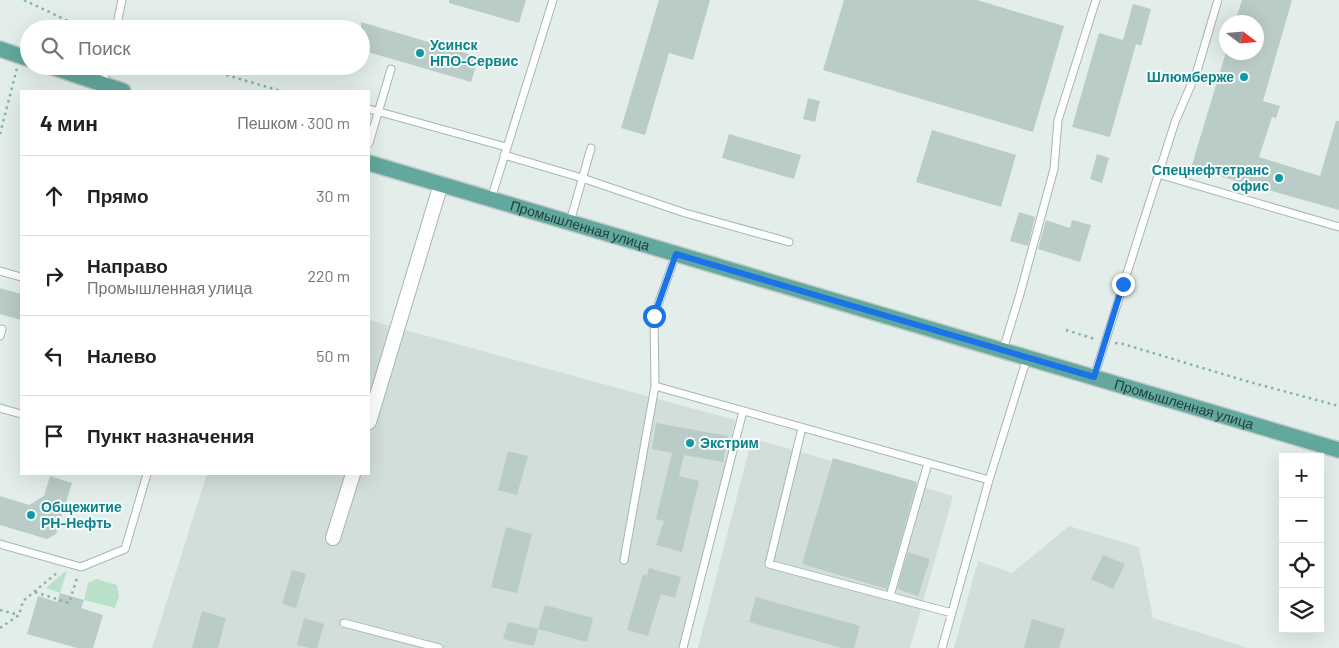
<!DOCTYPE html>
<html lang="ru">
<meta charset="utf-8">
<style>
body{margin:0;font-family:Barlow,sans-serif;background:#f6f6f6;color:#202124}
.controls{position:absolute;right:15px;bottom:15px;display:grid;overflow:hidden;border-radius:0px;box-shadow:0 5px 20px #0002}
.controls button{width:45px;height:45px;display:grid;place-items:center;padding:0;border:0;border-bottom:1px solid #e0e0e0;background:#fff;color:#202124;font:25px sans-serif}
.compass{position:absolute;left:1219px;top:15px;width:45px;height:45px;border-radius:50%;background:#fff;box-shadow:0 5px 20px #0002;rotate:106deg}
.stop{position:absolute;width:15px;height:15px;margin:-11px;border:4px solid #1a73e8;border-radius:50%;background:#fff}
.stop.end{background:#1a73e8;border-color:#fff;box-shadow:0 1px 5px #0008}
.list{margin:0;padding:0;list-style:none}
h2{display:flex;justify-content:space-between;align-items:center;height:65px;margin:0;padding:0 20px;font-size:21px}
h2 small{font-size:16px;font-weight:400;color:#757577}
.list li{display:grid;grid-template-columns:32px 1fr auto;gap:15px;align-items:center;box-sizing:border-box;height:80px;padding:0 20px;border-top:1px solid #e0e0e0}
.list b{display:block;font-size:19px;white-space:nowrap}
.list p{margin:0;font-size:16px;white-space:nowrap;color:#757577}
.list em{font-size:16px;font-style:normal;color:#757577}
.icon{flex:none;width:28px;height:28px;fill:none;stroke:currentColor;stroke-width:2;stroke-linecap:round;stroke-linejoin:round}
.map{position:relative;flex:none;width:1339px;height:648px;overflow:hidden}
.search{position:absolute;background:#fff;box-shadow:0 5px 20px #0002;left:20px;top:20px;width:350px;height:55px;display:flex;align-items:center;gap:12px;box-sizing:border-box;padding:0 18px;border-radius:28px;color:#757577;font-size:19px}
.panel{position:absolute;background:#fff;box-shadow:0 5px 20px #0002;left:20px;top:90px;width:350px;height:385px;border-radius:0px}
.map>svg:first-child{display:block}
</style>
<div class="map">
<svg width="1339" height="648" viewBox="0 0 1339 648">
<rect width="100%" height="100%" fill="#e3eeea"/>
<!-- built -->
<path fill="#d1deda" d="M369,320L735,420L725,473L680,648H152L207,474H369Z
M752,438L953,496L910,648H698Z
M1069,526L1139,547L1153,618L1248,648H954L978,561L1012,573Z"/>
<!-- green -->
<path fill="#b9e1c9" d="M67,570L60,593L46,588Z
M96,579L117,585L119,596L115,608L84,600L88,583Z"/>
<!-- building -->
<path fill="#baccc7" d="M449,0H526L519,23L449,3Z
M659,0H710L693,60L669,53L645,135L621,128Z
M844,0H977L1064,26L1033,132L823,70Z
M1242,0H1292L1263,101L1280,106L1276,118L1272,117L1259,157L1320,176L1336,121H1339V210L1191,168L1226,52H1256V22H1235Z
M1133,4L1151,9L1141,46L1136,44L1110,137L1072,127L1099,33L1123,40Z
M361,22L479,57L471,82L361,50Z
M808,98L820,101L815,122L803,119Z
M932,130L1016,155L1001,207L916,182Z
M729,134L801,155L794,179L722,158Z
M1097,154L1109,158L1102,183L1090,179Z
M1019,212L1035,217L1028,246L1010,241Z
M1046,220L1070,228L1072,220L1091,225L1080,262L1038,249Z
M0,288L21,294V320L0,314Z
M656,423L728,436L723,462L684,455L679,476L699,481L682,552L656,545L664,521L656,519L672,453L652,449Z
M508,451L528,456L517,495L498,490Z
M833,458L917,482L887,589L802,564Z
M50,476L72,483L56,534L47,539L0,525V496L29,505L44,496Z
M506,527L532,534L517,593L491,587Z
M908,552L930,559L918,596L897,589Z
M1103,555L1125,564L1113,589L1091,579Z
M649,568L681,577L675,598L661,594L648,636L627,630L643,574L647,575Z
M292,570L306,574L296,608L282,604Z
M60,593L84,600L81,608L103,615L93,648H77L27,634L38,596L57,602Z
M756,597L860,626L854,648H842L749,622Z
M545,605L593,618L587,642L538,629Z
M202,611L226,618L218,648H192Z
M304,618L324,624L317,648H309L297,645Z
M1032,619L1065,629L1059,648H1024Z
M508,622L538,629L534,646L503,639Z"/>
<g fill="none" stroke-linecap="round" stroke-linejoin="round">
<!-- service casing -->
<g stroke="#a5b7b2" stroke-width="9">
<path id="service" d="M116,29L122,0
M103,85L107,66
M369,109L506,147
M369,143L391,69
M504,155L582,178L685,213L789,242
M1158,174L1339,227
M491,199L553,0
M570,222L591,148
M0,271L21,277
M0,336L2,329
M1003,350L1020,294L1054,169L1058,120L1096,0
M1094,377L1175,122L1197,71L1218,0
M655,386L989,480
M0,408L21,414
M802,428L769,564L952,613
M0,544L81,567L125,549L147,474
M624,560L655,386L654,316L676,254
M890,596L928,463
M344,623L439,648
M683,648L743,411
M942,648L989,480L1027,358"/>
</g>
<!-- minor casing -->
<g stroke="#a5b7b2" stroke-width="16">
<path id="minor" d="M369,422L441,184
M333,538L353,474"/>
</g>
<!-- primary casing -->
<g stroke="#c1cac8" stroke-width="18">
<g id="primary">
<path d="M0,49L29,59"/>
<path d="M49,66L123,91"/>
<path id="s1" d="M369,163L1339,450"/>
</g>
</g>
<!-- path -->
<path stroke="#80b5ab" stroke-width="2.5" stroke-dasharray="2.5 4" stroke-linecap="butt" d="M24,0L85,29
M195,66L281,91
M0,134L17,68
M1066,330L1095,339
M1115,343L1123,344L1246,381L1339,406
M35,592L69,603L78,575
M0,610L19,615
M0,628L19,615L23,601L58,572"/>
<!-- service -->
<use href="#service" stroke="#fff" stroke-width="7"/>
<!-- minor -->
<use href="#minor" stroke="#fff" stroke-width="14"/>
<!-- primary -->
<use href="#primary" stroke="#63a89e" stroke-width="15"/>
</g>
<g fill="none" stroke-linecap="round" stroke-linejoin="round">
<!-- route -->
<path stroke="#1a73e8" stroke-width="6" d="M654,316L676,254L1094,377L1123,284"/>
</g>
<!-- markers -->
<g fill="#0f9aa8" stroke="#f4faf8" stroke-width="2">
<circle cx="420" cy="53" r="5"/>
<circle cx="1244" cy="77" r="5"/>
<circle cx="1279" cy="178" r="5"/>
<circle cx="690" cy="443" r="5"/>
<circle cx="31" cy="515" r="5"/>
</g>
<g text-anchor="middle" stroke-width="4" stroke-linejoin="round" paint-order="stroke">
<!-- culture labels -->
<g font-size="14" font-weight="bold" fill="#0d838f" stroke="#f4faf8" text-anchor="start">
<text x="430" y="50">Усинск<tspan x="430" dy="16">НПО-Сервис</tspan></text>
<text x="1234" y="82" text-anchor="end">Шлюмберже</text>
<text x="1269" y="175" text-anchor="end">Спецнефтетранс<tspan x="1269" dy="16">офис</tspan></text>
<text x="700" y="448">Экстрим</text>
<text x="41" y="512">Общежитие<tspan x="41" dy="16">РН-Нефть</tspan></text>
</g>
<!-- street labels -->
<g font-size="14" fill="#20413c" stroke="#f4faf8">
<text dy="5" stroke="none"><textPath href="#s1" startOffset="220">Промышленная улица</textPath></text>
<text dy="5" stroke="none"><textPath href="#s1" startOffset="850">Промышленная улица</textPath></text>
</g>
</g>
</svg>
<div class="controls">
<button>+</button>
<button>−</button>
<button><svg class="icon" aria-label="locate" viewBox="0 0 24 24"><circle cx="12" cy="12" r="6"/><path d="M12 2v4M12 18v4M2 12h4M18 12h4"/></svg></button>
<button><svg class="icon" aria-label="layers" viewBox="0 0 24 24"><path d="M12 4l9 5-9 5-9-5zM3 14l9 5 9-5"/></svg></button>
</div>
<svg class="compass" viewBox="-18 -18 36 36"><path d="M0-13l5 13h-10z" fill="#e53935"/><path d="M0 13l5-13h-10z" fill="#757577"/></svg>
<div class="stop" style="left:654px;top:316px"></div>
<div class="stop end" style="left:1123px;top:284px"></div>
<div class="search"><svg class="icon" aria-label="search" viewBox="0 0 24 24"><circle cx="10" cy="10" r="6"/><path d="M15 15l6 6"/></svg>Поиск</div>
<section class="panel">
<h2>4 мин<small>Пешком · 300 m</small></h2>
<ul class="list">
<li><svg class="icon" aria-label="ahead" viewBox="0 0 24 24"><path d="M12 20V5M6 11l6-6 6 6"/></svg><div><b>Прямо</b></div><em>30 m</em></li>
<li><svg class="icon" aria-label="right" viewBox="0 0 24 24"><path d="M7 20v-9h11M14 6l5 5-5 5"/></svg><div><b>Направо</b><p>Промышленная улица</p></div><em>220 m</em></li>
<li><svg class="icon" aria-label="left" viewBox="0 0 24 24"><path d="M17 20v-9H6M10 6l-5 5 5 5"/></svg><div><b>Налево</b></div><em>50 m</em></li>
<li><svg class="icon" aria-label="arrive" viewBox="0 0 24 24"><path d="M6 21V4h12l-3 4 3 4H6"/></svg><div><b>Пункт назначения</b></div></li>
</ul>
</section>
</div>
